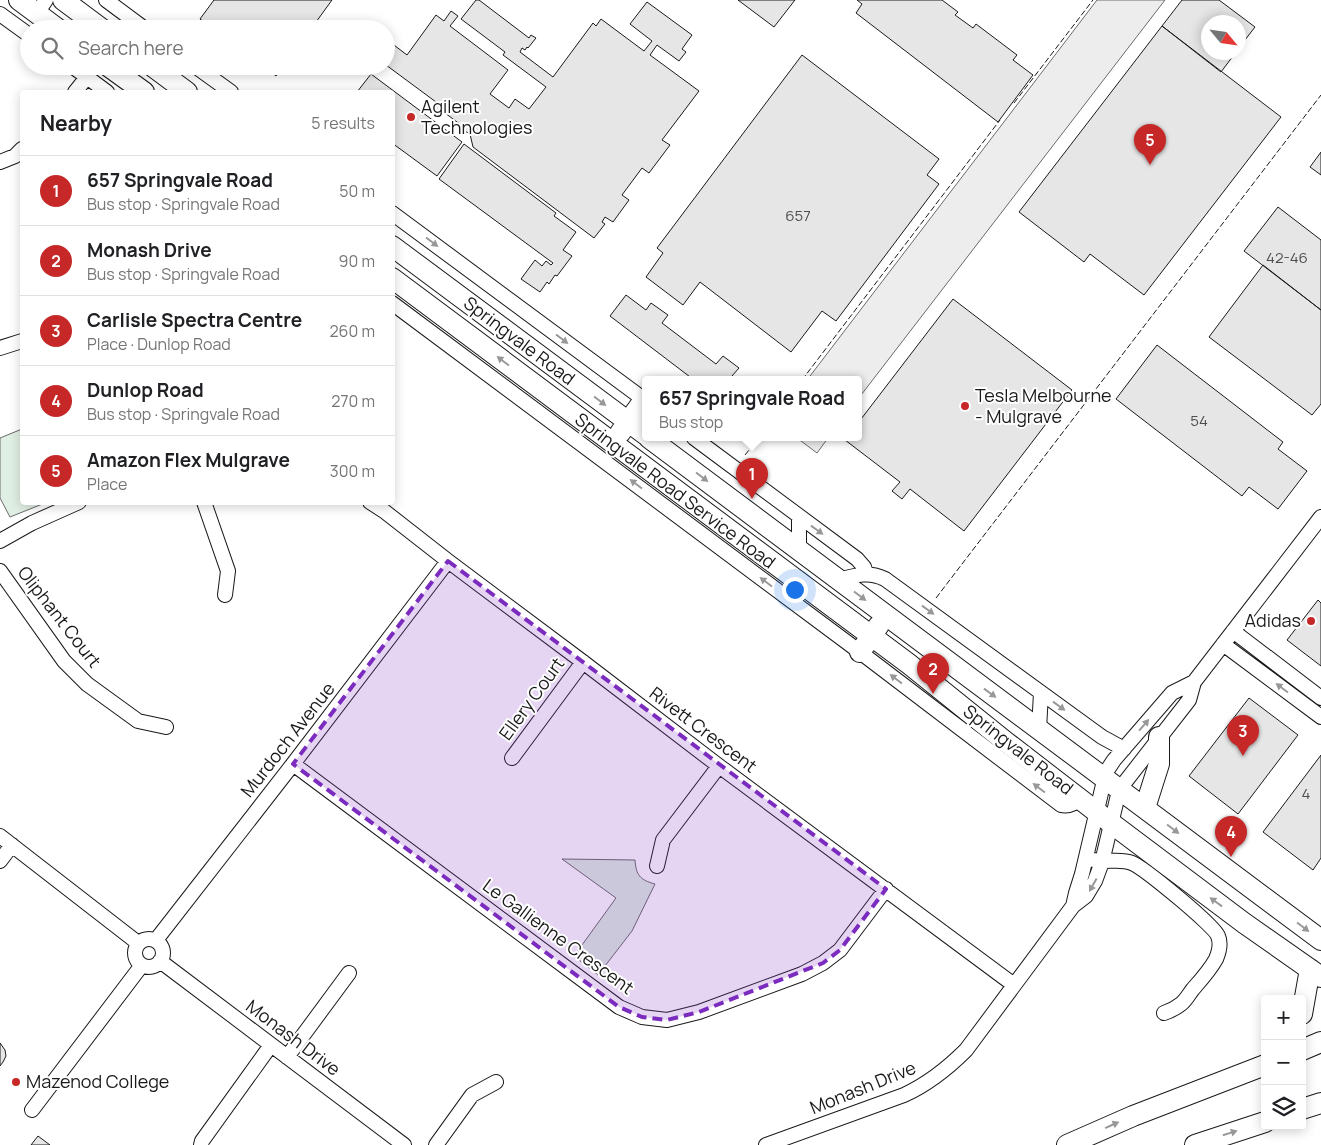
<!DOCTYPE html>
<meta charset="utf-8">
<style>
body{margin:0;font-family:Manrope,sans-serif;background:#f2f2f2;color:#202124}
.controls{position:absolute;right:15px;bottom:15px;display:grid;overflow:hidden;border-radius:5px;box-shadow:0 2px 12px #0003}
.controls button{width:45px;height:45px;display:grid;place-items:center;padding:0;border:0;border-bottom:1px solid #e0e0e0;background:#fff;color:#202124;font:25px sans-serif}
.compass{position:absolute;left:1201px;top:15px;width:45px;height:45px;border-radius:50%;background:#fff;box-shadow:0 2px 12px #0003;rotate:119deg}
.you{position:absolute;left:794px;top:589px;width:18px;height:18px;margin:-12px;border:4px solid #fff;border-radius:50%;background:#1a73e8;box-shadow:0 0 0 8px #1a73e833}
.badge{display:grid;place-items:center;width:32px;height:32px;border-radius:50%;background:#c62828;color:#fff;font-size:16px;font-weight:700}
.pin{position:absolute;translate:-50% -41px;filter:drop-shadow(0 1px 2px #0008)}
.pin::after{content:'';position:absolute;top:26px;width:18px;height:15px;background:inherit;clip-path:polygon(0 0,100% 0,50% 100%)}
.popup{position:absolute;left:642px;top:376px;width:220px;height:65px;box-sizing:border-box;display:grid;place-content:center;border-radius:5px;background:#fff;filter:drop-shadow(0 1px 4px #0005);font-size:16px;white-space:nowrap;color:#757577}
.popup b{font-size:19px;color:#202124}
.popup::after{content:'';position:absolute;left:50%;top:100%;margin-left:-10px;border:10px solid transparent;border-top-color:#fff}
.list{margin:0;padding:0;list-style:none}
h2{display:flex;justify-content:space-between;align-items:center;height:65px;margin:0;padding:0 20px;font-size:21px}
h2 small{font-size:16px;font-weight:400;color:#757577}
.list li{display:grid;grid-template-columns:32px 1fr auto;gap:15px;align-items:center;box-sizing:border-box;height:70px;padding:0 20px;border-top:1px solid #e0e0e0}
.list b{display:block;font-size:19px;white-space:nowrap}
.list p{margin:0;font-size:16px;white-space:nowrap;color:#757577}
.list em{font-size:16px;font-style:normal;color:#757577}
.icon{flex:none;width:28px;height:28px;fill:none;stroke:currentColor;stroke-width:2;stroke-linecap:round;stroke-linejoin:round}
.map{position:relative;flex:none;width:1321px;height:1145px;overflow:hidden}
.search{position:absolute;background:#fff;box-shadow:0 2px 12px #0003;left:20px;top:20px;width:375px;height:55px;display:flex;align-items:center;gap:12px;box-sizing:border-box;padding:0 18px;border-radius:28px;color:#757577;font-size:19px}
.panel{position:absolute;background:#fff;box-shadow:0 2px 12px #0003;left:20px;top:90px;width:375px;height:415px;border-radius:5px}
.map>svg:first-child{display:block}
</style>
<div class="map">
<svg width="1321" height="1145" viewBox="0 0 1321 1145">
<rect width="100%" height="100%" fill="#fff"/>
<!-- green -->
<path fill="#e0efe3" stroke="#6a6a6a" d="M22,429V502L45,503L10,517L0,498V438Z
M562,859L635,860C636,875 640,880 655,884L632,931L598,975L574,956L616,898Z"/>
<!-- parking -->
<path fill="#ededed" stroke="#6a6a6a" d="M1097,0H1165L858,399V380H807Z
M797,438H828L817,453Z"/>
<!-- building -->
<path fill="#e6e6e6" stroke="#1a1a1a" d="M214,0H332L311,29H213L200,19Z
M476,0H479L529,38L531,35L536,38L528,48L527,47L525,50L522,48L520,52L553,77L593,23L596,26L601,19L644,51L652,41L630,24L647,2L692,35L682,49L686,52L679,61L657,45L650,55L699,91L662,140L670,145L649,173L642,168L622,195L629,200L613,222L605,217L602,222L605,224L594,238L473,147L470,134L463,130L465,128L441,110L439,113L432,108L436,102L386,65V39L407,55L436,15L444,21L451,11L458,16L450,26L508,70L490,94L509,108L515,99L529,109L546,87L503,55L505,52L461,19Z
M738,0H795L774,27Z
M857,0H942L958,12L955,15L973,28L976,24L1017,55L1013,60L1033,75L998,122L856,13L862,4Z
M1182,0H1219L1255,27L1238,49V22H1208V52H1236L1221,72L1162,26Z
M1162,26L1281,117L1144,295L1090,254L1084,262L1019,212Z
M802,55L939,159L927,175L939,184L836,321L822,311L791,352L700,282L683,305L646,277L663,253L657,248Z
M264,66H283L276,76Z
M371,74L462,142L437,176L392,143V92H357Z
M464,144L556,213L554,216L576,232L563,250L572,256L557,276L555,275L549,284L547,282L540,292L521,279L535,260L542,266L546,261L551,265L553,263L439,179Z
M1321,152V175L1310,167Z
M1278,207L1321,240V310L1244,251Z
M1263,265L1321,310V404L1312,415L1209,337Z
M626,295L646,310L651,303L668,315L662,323L716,364L723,356L739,368L732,376L738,380H694L610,316Z
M953,299L1072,390L964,531L910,489L902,499L892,491L900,482L845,440L847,438H858V423Z
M1157,345L1283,442L1278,449L1307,471L1278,509L1249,487L1242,496L1116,399Z
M1318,600L1321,603V666L1287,640Z
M1249,698L1298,735L1238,814L1189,776Z
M1321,755V858L1313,870L1263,832Z
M0,1043L5,1050L6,1056L3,1062L0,1066Z
M38,1136L50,1145H31Z"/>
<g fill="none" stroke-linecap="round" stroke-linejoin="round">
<!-- minor casing -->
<g stroke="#1a1a1a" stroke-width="16">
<path id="minor" d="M106,0L145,29
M37,13L46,0
M0,14L29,35
M72,66L107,92
M195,66L231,92
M75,92L87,77
M0,162L15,156L22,149
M392,213L646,401
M392,303L860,652L1061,805C1069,807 1074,804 1079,799
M0,348L22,341
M694,438L857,559L864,567L866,573
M204,502L228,571L225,595
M370,502L384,511L448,561L583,662L719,766L1014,985
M0,541L32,523L79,502
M799,550V516
M0,571L64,661L87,684L138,721L166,727
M839,580C856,575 869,571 885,579L1102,737L1124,749
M1233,631L1321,698
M1223,644L1321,717
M1039,729L1041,693
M512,758L583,662
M293,764L619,1007L642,1017L667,1020L699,1012L802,974L823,963L840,950L886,889
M0,836L138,943
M1094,860C1106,863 1120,858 1132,863C1144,868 1215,926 1218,936C1221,943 1219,952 1216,959C1210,970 1201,980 1193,989C1189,994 1186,1000 1181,1004C1176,1008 1170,1011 1164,1013
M0,861L12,845
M657,866L663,840L719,766
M1073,906L1076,893L1082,874L1106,772L1114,760L1172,693L1194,682
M135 953a14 14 0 1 1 28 0a14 14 0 1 1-28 0Z
M156,940L293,764L448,561
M160,961L404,1145
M287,1057L349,973
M32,1110L142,965
M201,1145L202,1141L271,1045
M436,1145L472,1095L496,1082
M766,1145L904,1095C928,1084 947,1069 966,1050L1073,906L1086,896L1095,881L1102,862L1117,799L1122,786L1189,700L1194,682L1321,517"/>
</g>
<!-- highway casing -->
<g stroke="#1a1a1a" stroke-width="22">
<path id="highway" d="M19,0L58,29
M63,0L102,29
M108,66L144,92
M152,66L187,92
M392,246L646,435
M392,278L909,664L1006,742L1111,823L1244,923L1321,977
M620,433L644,400
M649,438L1321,940
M860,652L879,625
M1145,808L1159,764V737
M1302,1014L1310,969
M1302,1050L1321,1042
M1302,1109L1321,1103
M1067,1145L1133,1116L1265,1065
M1195,1145L1265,1122"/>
</g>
<!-- minor -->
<use href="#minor" stroke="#fff" stroke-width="14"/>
<!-- highway -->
<use href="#highway" stroke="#fff" stroke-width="20"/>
<!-- fence -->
<path stroke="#1a1a1a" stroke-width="1" stroke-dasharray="6 2.5" stroke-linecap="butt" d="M1014,103L1093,0
M802,380L1000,120
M745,455L759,438
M936,598L1321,95"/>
</g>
<!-- one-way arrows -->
<defs><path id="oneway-solid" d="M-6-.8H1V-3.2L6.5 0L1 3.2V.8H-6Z" transform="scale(1.25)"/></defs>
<g fill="#989898">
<use href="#oneway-solid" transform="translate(432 242) rotate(37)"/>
<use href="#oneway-solid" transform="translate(562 339) rotate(37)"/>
<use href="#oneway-solid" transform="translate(503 361) rotate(-143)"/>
<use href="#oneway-solid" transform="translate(600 401) rotate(37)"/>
<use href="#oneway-solid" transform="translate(702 477) rotate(37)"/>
<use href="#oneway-solid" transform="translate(636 484) rotate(-143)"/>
<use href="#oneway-solid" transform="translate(817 530) rotate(36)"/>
<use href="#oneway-solid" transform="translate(766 582) rotate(-143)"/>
<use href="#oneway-solid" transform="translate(860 596) rotate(37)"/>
<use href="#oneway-solid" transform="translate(928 610) rotate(36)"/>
<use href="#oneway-solid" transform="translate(896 679) rotate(-143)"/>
<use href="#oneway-solid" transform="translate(1282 688) rotate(-143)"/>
<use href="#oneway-solid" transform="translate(990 693) rotate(36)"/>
<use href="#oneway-solid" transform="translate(1059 706) rotate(36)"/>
<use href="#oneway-solid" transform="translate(1144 725) rotate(-49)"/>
<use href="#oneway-solid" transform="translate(1039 788) rotate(-143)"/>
<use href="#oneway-solid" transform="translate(1173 829) rotate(37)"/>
<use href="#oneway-solid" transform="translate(1093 885) rotate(119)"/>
<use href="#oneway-solid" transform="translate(1216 902) rotate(-144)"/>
<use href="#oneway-solid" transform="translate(1303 927) rotate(37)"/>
<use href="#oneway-solid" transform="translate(1112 1125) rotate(-24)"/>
<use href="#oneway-solid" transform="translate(1230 1133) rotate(-18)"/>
</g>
<!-- marked area -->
<path fill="#7b2cbf" fill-opacity="0.2" stroke="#7b2cbf" stroke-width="4" stroke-dasharray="10 6" stroke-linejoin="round" d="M448,561L886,889L840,950L823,963L699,1012L667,1020L642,1017L619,1007L293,764Z"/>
<!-- markers -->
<g fill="#c62828" stroke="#fff" stroke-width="2">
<circle cx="411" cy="117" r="5"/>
<circle cx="965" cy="406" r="5"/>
<circle cx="1311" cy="621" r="5"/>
<circle cx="16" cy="1082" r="5"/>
</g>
<g text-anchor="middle" stroke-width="4" stroke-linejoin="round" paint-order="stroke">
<!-- number labels -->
<g font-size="15" fill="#4d4d4d">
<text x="798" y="221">657</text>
<text x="1287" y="263">42-46</text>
<text x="1199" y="426">54</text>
<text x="1306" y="799">4</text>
</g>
<!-- poi labels -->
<g font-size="18" fill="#1a1a1a" stroke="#fff" text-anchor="start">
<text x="421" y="113">Agilent<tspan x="421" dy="21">Technologies</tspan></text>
<text x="975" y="402">Tesla Melbourne<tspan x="975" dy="21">- Mulgrave</tspan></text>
<text x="1301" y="627" text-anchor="end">Adidas</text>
<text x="26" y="1088">Mazenod College</text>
</g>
<!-- street labels -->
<g font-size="18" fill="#1a1a1a" stroke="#fff">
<text transform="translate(519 341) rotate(37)" y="6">Springvale Road</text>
<text transform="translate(675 491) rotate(37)" y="6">Springvale Road Service Road</text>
<text transform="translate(59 617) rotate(52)" y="6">Oliphant Court</text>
<text transform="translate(532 699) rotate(-54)" y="6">Ellery Court</text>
<text transform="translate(703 730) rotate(37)" y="6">Rivett Crescent</text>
<text transform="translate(288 740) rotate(-52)" y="6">Murdoch Avenue</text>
<text transform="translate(1018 750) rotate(38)" y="6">Springvale Road</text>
<text transform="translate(558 937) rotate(36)" y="6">Le Gallienne Crescent</text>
<text transform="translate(293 1038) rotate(37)" y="6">Monash Drive</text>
<text transform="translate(863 1088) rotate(-22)" y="6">Monash Drive</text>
</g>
</g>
</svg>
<div class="controls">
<button>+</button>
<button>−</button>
<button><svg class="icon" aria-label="layers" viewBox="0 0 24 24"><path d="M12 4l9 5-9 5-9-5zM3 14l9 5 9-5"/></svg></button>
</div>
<svg class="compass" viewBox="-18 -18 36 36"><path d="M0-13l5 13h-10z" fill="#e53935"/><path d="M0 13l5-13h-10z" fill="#757577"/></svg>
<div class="you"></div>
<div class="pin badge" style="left:752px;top:499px">1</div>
<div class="popup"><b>657 Springvale Road</b>Bus stop</div>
<div class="pin badge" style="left:933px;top:694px">2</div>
<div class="pin badge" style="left:1243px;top:756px">3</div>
<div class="pin badge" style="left:1231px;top:857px">4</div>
<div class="pin badge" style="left:1150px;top:165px">5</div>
<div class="search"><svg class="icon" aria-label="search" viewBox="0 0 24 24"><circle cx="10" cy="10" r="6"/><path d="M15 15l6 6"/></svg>Search here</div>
<section class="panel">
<h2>Nearby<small>5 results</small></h2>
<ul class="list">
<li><span class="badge">1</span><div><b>657 Springvale Road</b><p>Bus stop · Springvale Road</p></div><em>50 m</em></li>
<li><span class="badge">2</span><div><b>Monash Drive</b><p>Bus stop · Springvale Road</p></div><em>90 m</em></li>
<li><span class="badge">3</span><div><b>Carlisle Spectra Centre</b><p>Place · Dunlop Road</p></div><em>260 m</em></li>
<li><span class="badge">4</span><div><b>Dunlop Road</b><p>Bus stop · Springvale Road</p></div><em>270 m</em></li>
<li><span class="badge">5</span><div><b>Amazon Flex Mulgrave</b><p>Place</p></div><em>300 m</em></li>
</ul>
</section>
</div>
